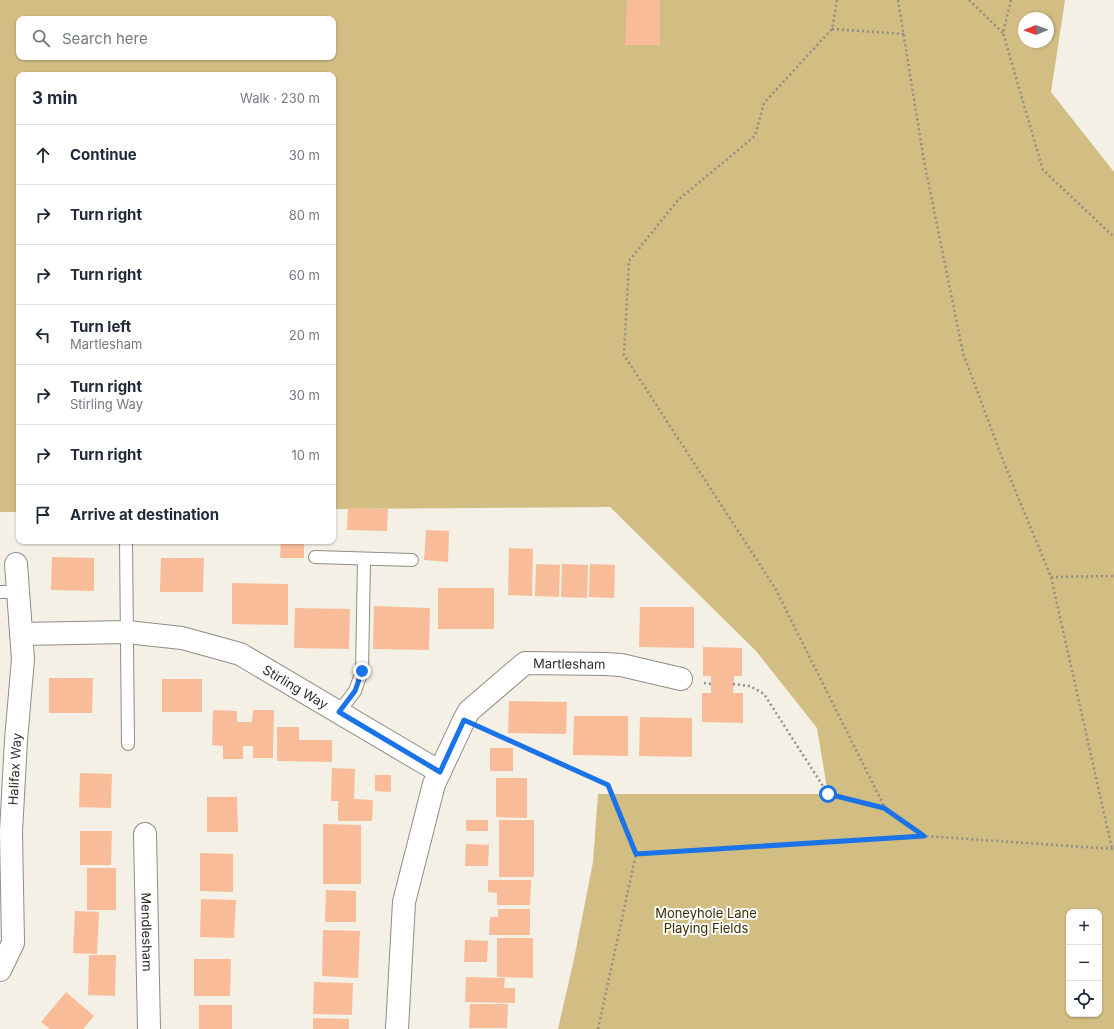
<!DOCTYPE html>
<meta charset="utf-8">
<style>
body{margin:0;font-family:Inter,sans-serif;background:#f6f6f7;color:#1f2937}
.controls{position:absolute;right:12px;bottom:12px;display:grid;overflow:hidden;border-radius:8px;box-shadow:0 1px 3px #0004}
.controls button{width:36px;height:36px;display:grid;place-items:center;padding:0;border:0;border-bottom:1px solid #e0e1e3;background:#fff;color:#1f2937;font:20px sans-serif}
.compass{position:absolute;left:1018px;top:12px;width:36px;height:36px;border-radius:50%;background:#fff;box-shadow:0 1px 3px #0004;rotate:269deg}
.stop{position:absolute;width:12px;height:12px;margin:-9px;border:3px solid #1a73e8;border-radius:50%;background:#fff}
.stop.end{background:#1a73e8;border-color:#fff;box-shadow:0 1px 4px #0008}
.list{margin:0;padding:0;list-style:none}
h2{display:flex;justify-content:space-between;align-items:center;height:52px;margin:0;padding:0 16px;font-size:17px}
h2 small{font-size:13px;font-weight:400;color:#747a83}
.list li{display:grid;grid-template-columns:26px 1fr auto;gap:12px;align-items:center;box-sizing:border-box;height:60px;padding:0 16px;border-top:1px solid #e0e1e3}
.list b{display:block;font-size:15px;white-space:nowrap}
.list p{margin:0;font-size:13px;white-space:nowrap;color:#747a83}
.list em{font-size:13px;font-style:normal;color:#747a83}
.icon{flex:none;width:22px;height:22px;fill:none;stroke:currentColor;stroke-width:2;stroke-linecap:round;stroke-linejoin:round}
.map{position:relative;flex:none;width:1114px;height:1029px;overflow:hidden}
.search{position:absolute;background:#fff;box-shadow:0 1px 3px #0004;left:16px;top:16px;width:320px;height:44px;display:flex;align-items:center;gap:10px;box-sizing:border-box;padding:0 14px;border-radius:8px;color:#747a83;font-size:15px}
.panel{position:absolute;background:#fff;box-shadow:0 1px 3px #0004;left:16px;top:72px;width:320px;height:472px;border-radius:8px}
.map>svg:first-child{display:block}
</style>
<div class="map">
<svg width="1114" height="1029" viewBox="0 0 1114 1029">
<rect width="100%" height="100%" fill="#f4f0e5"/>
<!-- green -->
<path fill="#d2bd83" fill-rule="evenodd" d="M0,0H1065L1051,92L1114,172V1029H558L574,959L593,862L598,794H828L817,728L756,651L610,507L333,509V75H19V512H0ZM1024,18H1048V42H1024ZM19,19H333V57H19ZM1069,912H1099V1014H1069Z"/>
<!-- building -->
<path fill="#f8bc98" d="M627,0H660V45H625Z
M348,508L388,509L387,531L347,530Z
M426,530L449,531L448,562L424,560Z
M281,541H304V558H280Z
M509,548L533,549L532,596L508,595Z
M52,557L94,558V591L51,590Z
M161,558H204L203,592H160Z
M536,564L560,565L559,597L535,596Z
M562,564L588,565L587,598L561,597Z
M590,564L615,565L614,598L589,597Z
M232,583L288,584V625L232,624Z
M438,588H494V629H438Z
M374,606L430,608L429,650L373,649Z
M640,607H694V648L639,647Z
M295,608L350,609L349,649L294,648Z
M703,647L742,648V676H734L733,693H743V723L702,722V693H711V676H703Z
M49,678H93L92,713H49Z
M162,679H202V712H162Z
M509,701L567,702L566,734L508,733Z
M213,710L237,711V722H252L253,710H274L273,758H253V746H243V759H223V746L212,745Z
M574,716H628V756L573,755Z
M640,717L692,718V757L639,756Z
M277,727H299V740H332V762L277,761Z
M490,748H513V771H490Z
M332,768L355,769L354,799L373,800L372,821H338V801H331Z
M80,773L112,774L111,808L79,807Z
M375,775H391V792L375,791Z
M496,778H527V818L496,817Z
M207,797H237L238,832H207Z
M466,820H488V831H466Z
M499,820H534V877H499Z
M323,824L361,825V884H323Z
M80,831H112L111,865H80Z
M466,844L489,845L488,866H465Z
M200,853L233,854V892L200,891Z
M87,868H116V910H87Z
M488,880H531L530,905H497V893L488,892Z
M326,890L356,891V922H325Z
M201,899L236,900L234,938L200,937Z
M498,909H530V935H489L490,917H498Z
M75,911L99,912L97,954L73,953Z
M323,930L360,931L358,978L322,976Z
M497,938H533V978L497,977Z
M465,940L488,941L487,962H464Z
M89,955H116L115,996L88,995Z
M194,959H231L230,996H194Z
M466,977L505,978L504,988H515V1003L465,1002Z
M314,982L353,983L352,1015L313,1014Z
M66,992L94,1016L83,1029H50L41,1022Z
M470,1004H508L507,1028H469Z
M199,1005H232V1029H199Z
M313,1018L349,1019V1029H313Z"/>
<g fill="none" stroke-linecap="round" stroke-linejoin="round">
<!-- lane casing -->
<g stroke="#908d83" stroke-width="14">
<path id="lane" d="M126,541L128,744
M315,557L412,560
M0,592H18
M339,712L355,691L362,671L364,559"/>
</g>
<!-- street casing -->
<g stroke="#908d83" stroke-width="24">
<g id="street">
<path id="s1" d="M21,634L127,632L182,638L240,654L440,772"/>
<path id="s2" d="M145,834L149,1029"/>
<path id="s3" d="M0,970L13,943L11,832L16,740L23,659L16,564"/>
<path id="s4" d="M397,1029L404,902L434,784L464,720L469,711L525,663L605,664L621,665L681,679"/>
</g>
</g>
<!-- path -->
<path stroke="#918e86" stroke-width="2.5" stroke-dasharray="2 3" stroke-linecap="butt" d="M837,0L832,29L764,103L755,136L678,200L629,261L624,355L775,588L885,808
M898,0L924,161L963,353L1004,463L1051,577L1112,849
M969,0L1003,33
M1011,0L1003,33L1043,170L1114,237
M832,29L904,34
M1051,577L1114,576
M704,683L711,684
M733,684L750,686L764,694L828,794L885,808L923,836
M484,729L608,785L636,854
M598,1029L636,854L924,836L1114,849"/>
<!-- lane -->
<use href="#lane" stroke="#fff" stroke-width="12"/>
<!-- street -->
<use href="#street" stroke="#fff" stroke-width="22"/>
</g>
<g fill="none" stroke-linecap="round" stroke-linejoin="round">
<!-- route -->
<path stroke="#1a73e8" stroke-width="5" d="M362,671L355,691L339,712L440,772L464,720L608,785L636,854L924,836L884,808L828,794"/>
</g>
<g text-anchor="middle" stroke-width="4" stroke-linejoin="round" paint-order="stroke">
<!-- street labels -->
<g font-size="13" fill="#2e2c28" stroke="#fffdf9">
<text dy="5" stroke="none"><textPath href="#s4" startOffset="448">Martlesham</textPath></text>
<text dy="5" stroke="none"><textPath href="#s1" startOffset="286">Stirling Way</textPath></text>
<text dy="5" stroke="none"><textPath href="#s3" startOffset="204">Halifax Way</textPath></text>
<text dy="5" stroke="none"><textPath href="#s2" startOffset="98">Mendlesham</textPath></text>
</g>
<!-- park labels -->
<g font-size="13" fill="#3a2e09" stroke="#fffdf9">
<text x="706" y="918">Moneyhole Lane<tspan x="706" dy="15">Playing Fields</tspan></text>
</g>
</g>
</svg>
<div class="controls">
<button>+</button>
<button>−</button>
<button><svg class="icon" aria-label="locate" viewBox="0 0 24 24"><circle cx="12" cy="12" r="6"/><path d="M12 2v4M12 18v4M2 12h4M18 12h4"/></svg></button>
</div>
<svg class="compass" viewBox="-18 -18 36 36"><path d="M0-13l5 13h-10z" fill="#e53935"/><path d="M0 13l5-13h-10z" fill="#747a83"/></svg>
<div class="stop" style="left:828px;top:794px"></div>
<div class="stop end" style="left:362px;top:671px"></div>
<div class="search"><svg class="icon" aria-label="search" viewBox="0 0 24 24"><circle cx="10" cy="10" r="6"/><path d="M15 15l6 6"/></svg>Search here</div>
<section class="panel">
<h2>3 min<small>Walk · 230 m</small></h2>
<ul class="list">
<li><svg class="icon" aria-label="ahead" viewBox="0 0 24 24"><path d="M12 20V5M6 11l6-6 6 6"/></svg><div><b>Continue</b></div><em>30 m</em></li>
<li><svg class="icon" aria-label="right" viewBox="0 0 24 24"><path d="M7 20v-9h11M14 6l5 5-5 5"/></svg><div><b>Turn right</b></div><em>80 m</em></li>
<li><svg class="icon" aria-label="right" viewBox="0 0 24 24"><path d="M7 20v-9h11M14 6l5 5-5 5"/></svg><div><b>Turn right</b></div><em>60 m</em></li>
<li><svg class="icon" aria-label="left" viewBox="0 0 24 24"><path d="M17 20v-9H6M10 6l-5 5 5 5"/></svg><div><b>Turn left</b><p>Martlesham</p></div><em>20 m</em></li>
<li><svg class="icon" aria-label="right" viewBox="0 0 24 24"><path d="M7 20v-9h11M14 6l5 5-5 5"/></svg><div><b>Turn right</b><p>Stirling Way</p></div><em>30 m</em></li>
<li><svg class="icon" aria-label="right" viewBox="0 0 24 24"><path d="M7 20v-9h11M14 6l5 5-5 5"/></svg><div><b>Turn right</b></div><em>10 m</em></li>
<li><svg class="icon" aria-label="arrive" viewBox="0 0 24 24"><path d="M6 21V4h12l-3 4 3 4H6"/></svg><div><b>Arrive at destination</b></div></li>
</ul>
</section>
</div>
